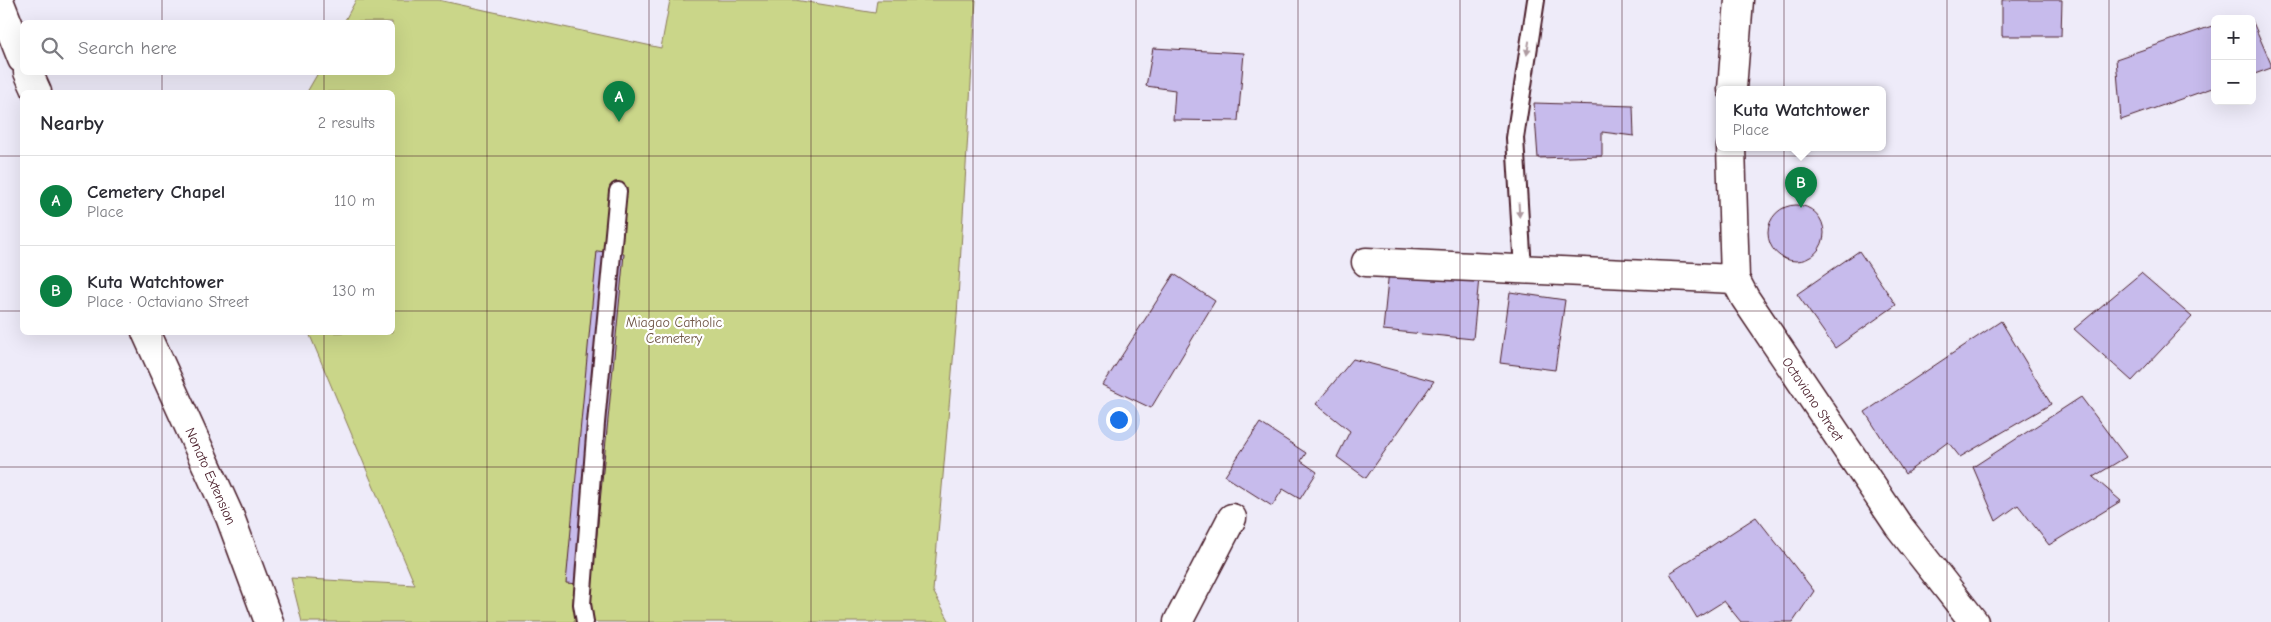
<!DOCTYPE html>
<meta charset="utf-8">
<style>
body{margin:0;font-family:"Comic Neue",sans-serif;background:#f2f2f3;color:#2b2b33}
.controls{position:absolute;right:15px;top:15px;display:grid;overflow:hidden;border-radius:8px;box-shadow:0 5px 20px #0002}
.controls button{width:45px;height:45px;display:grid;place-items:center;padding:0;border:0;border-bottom:1px solid #e1e1e2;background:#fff;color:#2b2b33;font:25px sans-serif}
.you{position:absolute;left:1118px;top:419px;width:18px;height:18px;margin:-12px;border:4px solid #fff;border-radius:50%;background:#1a73e8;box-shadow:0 0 0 8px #1a73e833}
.badge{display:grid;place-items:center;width:32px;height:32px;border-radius:50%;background:#0b8043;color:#fff;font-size:16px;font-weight:700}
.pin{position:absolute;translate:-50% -41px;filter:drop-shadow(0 1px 2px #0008)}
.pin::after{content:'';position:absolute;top:26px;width:18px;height:15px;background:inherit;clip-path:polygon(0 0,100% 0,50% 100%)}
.popup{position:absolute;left:1716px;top:86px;width:170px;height:65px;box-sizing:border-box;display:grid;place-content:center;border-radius:8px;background:#fff;filter:drop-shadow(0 1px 4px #0005);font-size:16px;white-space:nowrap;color:#7c7c81}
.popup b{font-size:19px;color:#2b2b33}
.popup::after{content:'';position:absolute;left:50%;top:100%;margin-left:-10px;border:10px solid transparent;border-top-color:#fff}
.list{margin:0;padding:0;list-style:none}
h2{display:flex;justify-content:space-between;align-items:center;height:65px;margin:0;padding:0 20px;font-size:21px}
h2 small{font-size:16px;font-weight:400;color:#7c7c81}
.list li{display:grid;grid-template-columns:32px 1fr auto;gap:15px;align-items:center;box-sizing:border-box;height:90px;padding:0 20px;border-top:1px solid #e1e1e2}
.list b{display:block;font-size:19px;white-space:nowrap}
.list p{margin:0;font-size:16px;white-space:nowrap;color:#7c7c81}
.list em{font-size:16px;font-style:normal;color:#7c7c81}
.icon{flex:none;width:28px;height:28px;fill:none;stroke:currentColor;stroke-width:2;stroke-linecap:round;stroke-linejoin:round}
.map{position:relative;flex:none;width:2271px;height:622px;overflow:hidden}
.search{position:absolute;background:#fff;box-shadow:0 5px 20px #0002;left:20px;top:20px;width:375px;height:55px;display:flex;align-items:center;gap:12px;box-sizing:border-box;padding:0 18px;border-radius:8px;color:#7c7c81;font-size:19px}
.panel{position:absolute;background:#fff;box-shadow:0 5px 20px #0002;left:20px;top:90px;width:375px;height:245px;border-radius:8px}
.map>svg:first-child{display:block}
</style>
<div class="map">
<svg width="2271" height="622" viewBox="0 0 2271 622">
<rect width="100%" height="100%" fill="#eeebf9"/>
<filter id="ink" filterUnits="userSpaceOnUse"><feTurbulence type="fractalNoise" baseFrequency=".02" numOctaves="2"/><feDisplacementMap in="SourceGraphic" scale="10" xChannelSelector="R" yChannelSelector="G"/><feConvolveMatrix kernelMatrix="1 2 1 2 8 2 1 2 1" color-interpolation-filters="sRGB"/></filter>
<g filter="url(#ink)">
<!-- green -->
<path fill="#cad689" stroke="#8a7a5a" d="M356,0H438L661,48L670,0H795L875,13L877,0H976L957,315L933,591L950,622H302L291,578L415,585L309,333L392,332V92H307L318,73L392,72V22H344Z"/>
<!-- building -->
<path fill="#c7bbec" stroke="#4a1f2b" d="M2002,0H2062L2061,36H2002Z
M2252,20L2271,64V68L2252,75Z
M2215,25V87L2121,120L2116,59Z
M1153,48L1244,53L1238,121L1173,120L1175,90L1146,86Z
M1534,103L1633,106L1634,136L1602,132V156L1538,158Z
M1768 233a28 28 0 1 1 56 0a28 28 0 1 1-56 0Z
M597,251L624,254L592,585L566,583Z
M1859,251L1896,305L1835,348L1797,294Z
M1389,270L1479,278L1473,339L1383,330Z
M2141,273L2192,317L2132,381L2074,329Z
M1174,274L1215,301L1151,408L1103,385Z
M1510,292L1565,300L1555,370L1500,363Z
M2001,321L2051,404L1960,457L1948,442L1905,474L1865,412Z
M1353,359L1434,381L1366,478L1337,457L1350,431L1316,404Z
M2081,397L2126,457L2093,477L2121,501L2049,545L2018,505L1996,521L1973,467Z
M1260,423L1306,453L1301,461L1317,472L1300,499L1283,489L1272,506L1225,476Z
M1756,517L1814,591L1793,622H1741L1724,601L1697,618L1670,573Z"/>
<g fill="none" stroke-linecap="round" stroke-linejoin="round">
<!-- lane casing -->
<g stroke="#4a1f2b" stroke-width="20">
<path id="lane" d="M1523,270L1515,138L1536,0
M585,622L582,604L596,423L618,191"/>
</g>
<!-- street casing -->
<g stroke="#4a1f2b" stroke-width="31">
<path id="street" d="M0,3L22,59
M28,72L37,92
M1732,89L1739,0
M1731,147L1735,279L1745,298L1898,525L1974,622
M1366,262L1735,279
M146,332L230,517L269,622
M1178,622L1232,518"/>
</g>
<!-- lane -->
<use href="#lane" stroke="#fff" stroke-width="16"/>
<!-- street -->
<use href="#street" stroke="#fff" stroke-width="28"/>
</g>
<!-- one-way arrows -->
<defs><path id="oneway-solid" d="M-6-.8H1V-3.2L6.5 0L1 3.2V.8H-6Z" transform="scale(1.25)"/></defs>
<g fill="#ae9aa0">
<use href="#oneway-solid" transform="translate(1528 48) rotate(99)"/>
<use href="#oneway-solid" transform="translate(1519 210) rotate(87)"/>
</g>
</g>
<!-- grid -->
<path fill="none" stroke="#4a1f2b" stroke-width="1" stroke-opacity="0.55" d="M162,0V22M324,0V22M487,0V622M649,0V622M811,0V622M973,0V622M1136,0V622M1298,0V622M1460,0V622M1622,0V622M1784,0V622M1947,0V622M2109,0V622M162,72V92M324,72V92M0,156H22M392,156H2271M0,311H22M392,311H2271M162,332V622M324,332V622M0,467H2271"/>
<g text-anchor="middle" stroke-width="4.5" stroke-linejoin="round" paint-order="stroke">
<!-- park labels -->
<g font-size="14" fill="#705647" stroke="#fff">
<text x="674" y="327">Miagao Catholic<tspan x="674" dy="16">Cemetery</tspan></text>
</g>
<!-- street labels -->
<g font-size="14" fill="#4a1f2b" stroke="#fff">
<text transform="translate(1813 399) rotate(56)" y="5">Octaviano Street</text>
<text transform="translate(211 476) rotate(66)" y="5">Nonato Extension</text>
</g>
</g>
</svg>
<div class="controls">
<button>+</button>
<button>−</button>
</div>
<div class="you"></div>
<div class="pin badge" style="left:619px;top:122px">A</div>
<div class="pin badge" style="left:1801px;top:208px">B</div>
<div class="popup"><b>Kuta Watchtower</b>Place</div>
<div class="search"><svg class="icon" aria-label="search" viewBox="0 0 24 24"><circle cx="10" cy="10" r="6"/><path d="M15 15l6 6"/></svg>Search here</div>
<section class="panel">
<h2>Nearby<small>2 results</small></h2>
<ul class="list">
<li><span class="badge">A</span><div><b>Cemetery Chapel</b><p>Place</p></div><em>110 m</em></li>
<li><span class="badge">B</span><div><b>Kuta Watchtower</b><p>Place · Octaviano Street</p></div><em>130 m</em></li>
</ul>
</section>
</div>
